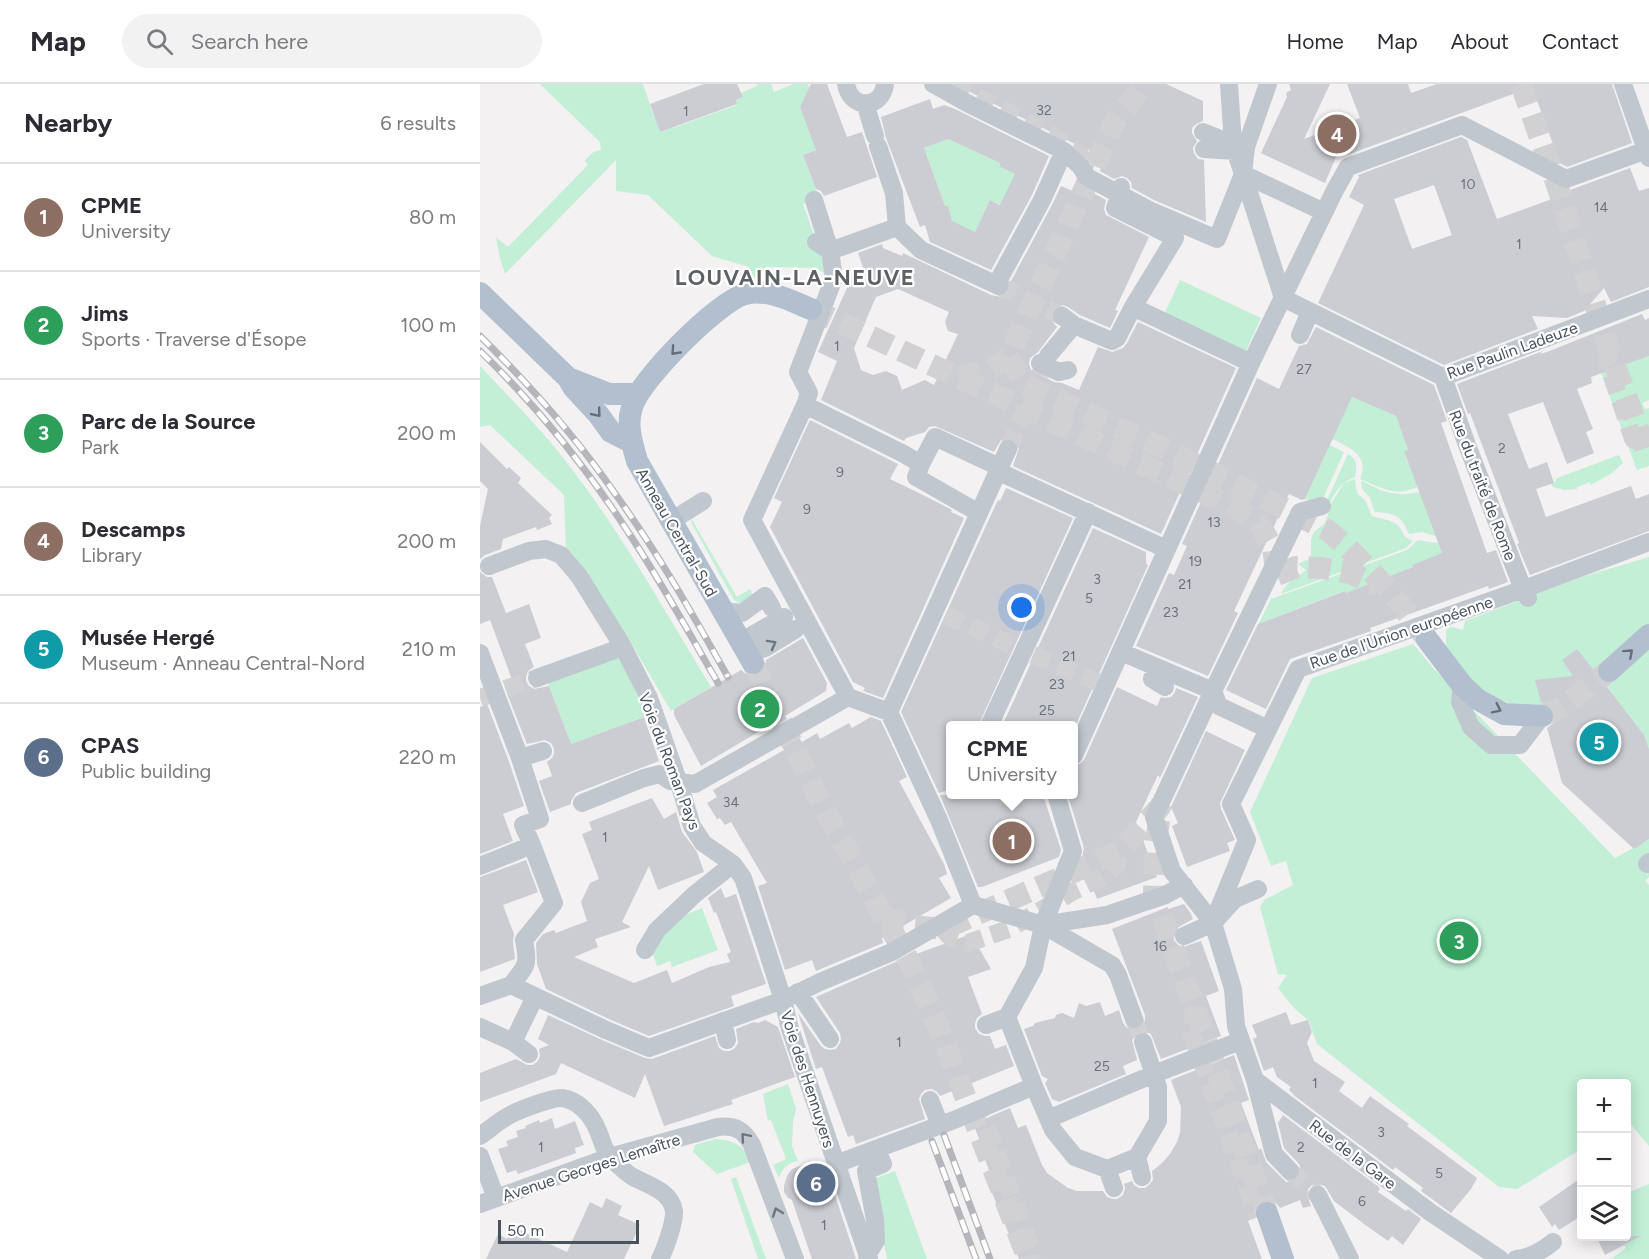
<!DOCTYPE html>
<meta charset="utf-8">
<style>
body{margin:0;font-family:Figtree,sans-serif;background:#f2f2f3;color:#2b2b33}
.controls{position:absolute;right:18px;bottom:18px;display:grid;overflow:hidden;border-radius:6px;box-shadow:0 3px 15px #0003}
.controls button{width:54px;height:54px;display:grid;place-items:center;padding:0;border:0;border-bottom:2px solid #e1e1e2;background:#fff;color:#2b2b33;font:30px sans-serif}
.scale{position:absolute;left:18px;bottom:15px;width:141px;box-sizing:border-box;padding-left:6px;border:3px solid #49535e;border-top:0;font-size:16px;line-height:21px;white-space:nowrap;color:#49535e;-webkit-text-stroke:4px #fff;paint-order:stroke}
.you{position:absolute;left:542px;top:524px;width:21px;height:21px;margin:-15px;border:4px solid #fff;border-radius:50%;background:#1a73e8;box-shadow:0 0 0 9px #1a73e833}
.badge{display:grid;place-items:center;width:39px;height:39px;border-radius:50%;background:#0f766e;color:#fff;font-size:20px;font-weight:700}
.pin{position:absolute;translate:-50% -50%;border:3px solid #fff;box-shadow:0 2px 6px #0006}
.popup{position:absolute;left:466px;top:637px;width:132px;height:78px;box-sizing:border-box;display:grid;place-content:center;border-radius:6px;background:#fff;filter:drop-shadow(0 2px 4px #0005);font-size:20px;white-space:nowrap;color:#7c7c81}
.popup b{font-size:22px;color:#2b2b33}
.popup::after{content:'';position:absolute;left:50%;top:100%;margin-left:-12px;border:12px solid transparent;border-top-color:#fff}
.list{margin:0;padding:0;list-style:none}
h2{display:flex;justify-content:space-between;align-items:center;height:78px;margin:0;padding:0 24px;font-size:26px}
h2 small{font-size:20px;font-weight:400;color:#7c7c81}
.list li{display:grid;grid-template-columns:39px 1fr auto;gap:18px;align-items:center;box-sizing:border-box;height:108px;padding:0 24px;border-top:2px solid #e1e1e2}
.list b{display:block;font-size:22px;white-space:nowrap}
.list p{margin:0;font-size:20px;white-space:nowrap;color:#7c7c81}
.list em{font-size:20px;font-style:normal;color:#7c7c81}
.icon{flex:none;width:33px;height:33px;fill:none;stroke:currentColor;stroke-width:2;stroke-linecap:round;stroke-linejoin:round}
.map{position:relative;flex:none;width:1169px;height:1175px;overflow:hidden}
header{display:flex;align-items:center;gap:36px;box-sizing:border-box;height:84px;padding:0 30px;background:#fff;border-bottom:2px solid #e1e1e2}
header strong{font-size:28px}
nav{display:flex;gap:33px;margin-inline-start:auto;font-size:21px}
.search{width:420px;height:54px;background:#f2f2f3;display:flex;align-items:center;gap:15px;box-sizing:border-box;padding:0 21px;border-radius:33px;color:#7c7c81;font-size:22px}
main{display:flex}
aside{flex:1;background:#fff}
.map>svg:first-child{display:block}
</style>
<header>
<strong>Map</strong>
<div class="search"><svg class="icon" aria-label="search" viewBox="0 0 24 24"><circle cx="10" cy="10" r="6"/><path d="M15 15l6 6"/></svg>Search here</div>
<nav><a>Home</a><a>Map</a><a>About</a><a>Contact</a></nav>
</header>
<main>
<aside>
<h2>Nearby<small>6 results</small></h2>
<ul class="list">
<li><span class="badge" style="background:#8d6e63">1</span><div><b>CPME</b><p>University</p></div><em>80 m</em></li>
<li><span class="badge" style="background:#2e9e5b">2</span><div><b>Jims</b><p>Sports · Traverse d'Ésope</p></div><em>100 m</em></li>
<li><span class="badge" style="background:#2e9e5b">3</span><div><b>Parc de la Source</b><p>Park</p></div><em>200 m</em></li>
<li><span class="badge" style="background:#8d6e63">4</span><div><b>Descamps</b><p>Library</p></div><em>200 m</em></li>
<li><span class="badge" style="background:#0f9aa8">5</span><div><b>Musée Hergé</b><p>Museum · Anneau Central-Nord</p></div><em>210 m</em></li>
<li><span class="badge" style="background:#5c6f8a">6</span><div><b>CPAS</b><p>Public building</p></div><em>220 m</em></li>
</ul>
</aside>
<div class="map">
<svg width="1169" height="1175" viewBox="0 0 1169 1175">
<rect width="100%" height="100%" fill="#f3f1f1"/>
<!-- green -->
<path fill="#c2efd6" d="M60,0H163L174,33L178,35L176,36L180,48L188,45L192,40L193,44L257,21L256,16L263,13L261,9L277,2V0H291L294,8L314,0H328L332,11L325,14L320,23L332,54L342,59L345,62L323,71L339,114L323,120L348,191L336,184L286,183L280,193L274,194L267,192L269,183L232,172L168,111L136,107V76L25,190L20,174L16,153L28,163L108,81L105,77C109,71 113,67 121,66L120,58Z
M468,55L520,79V83L535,90L522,121L510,116L495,148L471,137L468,122H465L447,72L440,65Z
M700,196L781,234L764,271L683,233Z
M1169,272V316L1162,319L1165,325L1169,324V382L1157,386L1121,289Z
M0,282C32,316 66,350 94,388C145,455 187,531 231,603L191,627L149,555L86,468L84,411L10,341L0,343Z
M872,313L916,332L928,366L924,368L938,403C913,413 903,404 880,395C890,371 870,364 852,355Z
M850,361L864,368L840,421L825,415Z
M868,370C878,376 877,383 875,393C859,399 854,410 847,425L844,423Z
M1139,371L1143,379L1132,389L1111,401L1110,398L1097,403V405L1084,406L1073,403L1071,400L1074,399L1077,394Z
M875,395L876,405L878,410L885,416L892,432C900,435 909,435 916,440C925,446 920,453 933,457L926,464L801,510C806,498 817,494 826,486L818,480L831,474V455L834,448L844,440L848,431L850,421L864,399Z
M881,397C888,399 893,403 900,406C913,411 926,411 940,408L956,452L942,448L929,450C927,447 926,443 924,440C918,429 906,429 895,428C892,423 892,419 890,414C885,407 881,407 881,397Z
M211,434L257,513L270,505L274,513L260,519L254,516L212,440Z
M938,456L955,459L959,458L964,472L950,474L932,481L933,483L866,509L864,507L783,538V544L778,541L791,515L927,466Z
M1169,473V540C1149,558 1082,620 1057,622C1039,623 1019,618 1004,608C992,599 977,579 966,568V545L972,543L983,546L985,537L1102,493Z
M933,560L954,585L1135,774L1168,756L1160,739L1169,744V793L1165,797L1169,801V1062L1147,1036L1146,1000H1102L1101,1065L1037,1105L1019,1103L837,960L829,937L813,923L798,904L807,891L798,890L780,823L784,816L813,801L806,777L791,782L770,728L832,594Z
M1169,563V665L1164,651L1126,602Z
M140,572L166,632L81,664L88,652L68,599Z
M222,824L238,866L192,883L190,877L177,882L172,867L173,861L205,831Z
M308,1000L316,1025L313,1038L312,1062L318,1077C308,1078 302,1085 299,1094L293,1081L306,1075L291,1036L288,1037L283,1010Z
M235,1055C251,1056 265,1060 270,1078L237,1090L213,1068L215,1061Z
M415,1087L447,1175H407L402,1151L394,1095Z
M256,1093L286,1175H278L251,1095Z
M1169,1100V1175H1131L1146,1164L1140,1153L1146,1152L1147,1109Z"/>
<!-- building -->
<path fill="#cbcdd3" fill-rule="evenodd" d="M224,0H257L263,13L256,16L257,20L180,48L170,20Z
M331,0H347L367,53L382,48L397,93L344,112L341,107L336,105L323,71L336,66L320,23Z
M485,0H686L723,17V37L716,40L712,44V49L717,57L713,64L714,69L718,75L724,76L726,138L674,116L652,104L651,98L647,94L642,92L634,95L620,87L626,74L591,58L492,9L487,6Z
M809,0H850L824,55L880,34L867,0H928L931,9L957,0H1132L1152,59L1087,83L1080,79L1052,3L867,71L861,61L845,99L781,69L807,13L806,9L811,6Z
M450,15L453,25L464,21L475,25L569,72L552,111L511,186L450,158L445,141L440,143L406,54L401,33ZM468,55L520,79V83L535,90L520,121L510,116L495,148L472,137L468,122H465L444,64Z
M981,53L987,56L1017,135L1091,108L1090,106L1150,84L1159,107L1169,104V203L1131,218L1124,204L1104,227L1087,234L1052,232L1058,245L964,281L838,219L884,121L869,113L879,93L878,91ZM954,101L972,151L932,165L914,115Z
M581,102L608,114L611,108L626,116L624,125L626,131L669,153L635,226L638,227L630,244L600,231L588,223L583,221L577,222L573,226L571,231L572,237L577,243L558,268L550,274L549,280L551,286L574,298L582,299L599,306L618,263L632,268L643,264L647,259L658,238L756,284L681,450L533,382L539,364L537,358L532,355L526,354L521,356L514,368L455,342L449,343L445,348L426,354L424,357L341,316L357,277L338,268L368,202L366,199L370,189L388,197L378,169L402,160L403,164L422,172L423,169L511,211L521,213L525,211L529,207L530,199L572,121ZM418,205L469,228L465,238L468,247L478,250L454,301L445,296L422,306L417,292L406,287L393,291L381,286L374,264L396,213Z
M1162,230L1165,236L1169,234V272L1111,293L1112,299L1097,305L1113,345L1106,348L1114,369L1087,380L1063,318L1028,330L1049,385L1067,378L1074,399L1056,405L1066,433L1151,402L1156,415L1169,410V447L1050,491L1037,460L1039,459L990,329L988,330L977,300L1063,267L1060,270L1067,268Z
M836,243L954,301L967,337L961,339L1007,469L1016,466L1028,498L1009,505L1008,502L890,544L891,547L810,575L786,625L746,606L778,540L865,507L866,509L933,483L932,481L962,469L924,367L928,366L916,332L872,313L825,415L822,416L809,410L754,527L758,529L728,592L656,562L689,489L694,491L707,462L702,460L777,294L799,305L819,262L827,260Z
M330,336L418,380L410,395L449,414L472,426L471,428L484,434L403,614L383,607L385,604L373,598L290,443L302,418L294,414Z
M0,358L27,385L29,383L41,394L38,399L72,431L69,434L72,440L57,446L56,443L23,455L21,465L5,471L0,475V442L8,405L0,397Z
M526,404L593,434L498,642H471V705L459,709L421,628L505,444L518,416L520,417Z
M613,444L666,468V480L668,481L594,645V642H522Z
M0,488L7,493H12L26,529L49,520L61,554L45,560L54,583L48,587L46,593V597L49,602L54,605L69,602L91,660L164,633L179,677L96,709L91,717V720L70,728L59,697L72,692L67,678L72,674L74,670V664L71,659L65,656L47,660L28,612L37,609L10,536L0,540Z
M323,554L347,599L346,607L305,632L307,635L290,644L288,642L221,682L194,631V625L261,586L267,591L272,592L279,591L285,585L286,576Z
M1097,565L1116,589L1119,596L1124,599L1164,651L1169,665V755L1154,765L1082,699L1067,644L1074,639L1075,633L1074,626L1069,620L1061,618L1055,596L1093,592L1082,576Z
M637,603L677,622L681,613L685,614L691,613L695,608L696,604L718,613L680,694L678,691L656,738L677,793L617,815L602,774L604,764L589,715L591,711H594V682L600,680L604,676Z
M7,620L28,675L44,722L23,730L33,757L0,770V623Z
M391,633L401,637L427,693L419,697L464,780L467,790L459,794L471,814L402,854L403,859L336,887L332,876L305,886L278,802L287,799L251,738L245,741L240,734L237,735L227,719L237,713L233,706L304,666L302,663L319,654L322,658L337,649L340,655L369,639L372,644Z
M726,647L765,666L740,719L741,725L755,756L747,759L750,767L707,783L692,742L698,739L691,723Z
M460,711H520L523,718L542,711H563L581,766L579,773L502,803H498Z
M172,714L184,735L196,728L202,748L217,768L224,788L178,806L169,782L142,838L151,843L115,855L118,863L94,873L154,899L187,886L192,899L229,883L250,878L247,870L251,868L236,828L234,829L228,814L241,804L245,814L256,810L286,900L251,912L254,922L169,952L131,936L66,905L57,880L56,859L63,850L74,846L76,849L107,837L101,818L110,799L119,795L102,750L112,746L109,738Z
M46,776L58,808L23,821L34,850L33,858L35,875L0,888V793Z
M704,820L711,830L713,835L695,845L693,850L694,856L698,861L703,863L721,857L739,907L726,912L741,952L681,975L671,950L665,947L659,948L654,951L652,956L657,976L643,982L646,990L579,1018L572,1015L565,999L568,995L562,992L544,945L553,942L555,939L575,934L576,931L582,929L594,934L599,919L606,922L620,918L625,932L639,926L643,939L647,944L653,946H657L662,943L665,938V931L632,845L688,823V825Z
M491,850L511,885L488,893L502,930L497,934L495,939V944L499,950L505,952H510L515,965L526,961L534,982L460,1012L457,1008L452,1005L445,1006L441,1010L439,1015L445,1035L376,1060L373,1051L368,1053L342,983L336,985L318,929L341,962L345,965L350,966L356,965L360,959L361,955L360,949L336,913L420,876Z
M806,928L811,941L828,936L832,948L827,959L834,977L865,998L859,1007L882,1024L890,1012L929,1040L927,1042L997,1094L991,1105L971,1129L941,1107L943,1104L915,1083L913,1086L816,1013L809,1006L811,1003L797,993L793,983L784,987L773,955L777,953L772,941Z
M68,931L122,956L165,974L172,975L235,952L239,964L244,967H250L255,964L258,959L256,945L274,938L278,939L285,936L298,943L315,993L251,1016L253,1020L184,1042L165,990L155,1014L81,979L76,990L0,1018V989L36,975L47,981H53L58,977L60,972L59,965L69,961L58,955Z
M754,971L769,1016L761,1019L779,1066L781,1064L786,1078L806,1098H813L817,1096L821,1091V1085L819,1080L804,1064L798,1039L803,1031L900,1104L898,1108L926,1127L928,1125L941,1135L923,1161L912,1152L908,1157L884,1140L854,1117L845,1102L838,1100L832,1101L828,1105L827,1111L831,1122L823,1124L820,1116L800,1124L795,1118L789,1116L782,1117L776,1121L774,1127V1134L768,1137L782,1175H539L504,1089L509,1086L501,1065L503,1064L493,1040L530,1024L538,1044L546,1041L562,1081L567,1089L588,1104L597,1107H623L627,1113L633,1115H637L643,1111L645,1105L644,1100L652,1097L654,1101L659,1104H665L669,1101L673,1096L672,1087L681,1080L690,1070L697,1058L700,1049L701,1023L691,996Z
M72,1034L75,1045L95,1037L104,1061L95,1064L96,1069L38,1090L36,1086L27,1089L18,1065L28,1062L26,1057L38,1053L36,1047L46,1044L45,1042L59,1036L60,1039Z
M323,1081L334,1084L345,1094L349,1093L376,1175H332L312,1116L308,1114L304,1108V1102L307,1092L312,1085Z
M1101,1094V1132L1079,1146L1075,1140L1072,1143L1059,1123Z
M126,1114L142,1122L138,1131L160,1141L144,1175H6L18,1150L27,1155L33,1143L87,1168L110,1118L122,1124Z
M1116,1152H1161L1125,1171Z"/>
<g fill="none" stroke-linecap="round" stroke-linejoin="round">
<!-- minor-tunnel -->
<path stroke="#d1d1d4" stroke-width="18" stroke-dasharray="18 9" stroke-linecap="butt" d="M473,0L572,51L599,69L607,83L612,86
M1101,183L1102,182
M519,202L582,232
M1129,265L1127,277L1153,355L1164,361
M528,365L568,272
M466,531L531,561
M553,571L617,598
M0,614L57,594
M463,845L469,852L488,859L529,845L592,808L627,791L637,781L639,768
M714,922L712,951L778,1133
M654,935L663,958
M458,942L461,941
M490,1023L506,1042L511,1054L550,1161L552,1175
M810,1087L838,1111"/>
<!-- major-tunnel -->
<path stroke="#d1d1d4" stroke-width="22" stroke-dasharray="22 11" stroke-linecap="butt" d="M1041,0L1078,104L1129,265L1169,375
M331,225C471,289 610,356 750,421L778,438L793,464L797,491
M528,274L545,301L687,366L847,446L864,460L911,508L947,555
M479,293L509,286L528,274L635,37L665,0
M797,491L816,483L842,484L870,489L899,502
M273,579L343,723L430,879L458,942L548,1175
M1062,632L1082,623L1129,587
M679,736L675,766L674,809L787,1129
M403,834L433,842L463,845L639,768L680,723L684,714"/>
<!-- minor -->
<path stroke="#c0c7cf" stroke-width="18" d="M366,0C370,26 402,26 405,0
M453,0L487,19L584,67L601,83L607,93L669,126L737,155L763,90L766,63L788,0
M749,0L753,60L763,90L844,128
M1143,0L1169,74
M385,19L395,52
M723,48L753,60
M398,62L414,109L417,143
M724,65L755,67
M763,90L803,214L963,293L1169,215
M334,116L350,167L417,143L441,166L519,202
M336,158L350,167L354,194L318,288L329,309L325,321L272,436L368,613L409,628L459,736L493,821
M516,201L562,116L584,67
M653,223L771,279
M582,232L594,241L632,257L637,254L653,223L695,154L635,124L640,111L641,103
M820,251L830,228
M568,272L594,241
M560,279L579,288L588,286
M963,293L987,361L1041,500L1048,514
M325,321L422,369L441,380L455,353L515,381L517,386L528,392L686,465
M441,380L436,393L499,429
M842,422L820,428L733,607L674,733L692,787L733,839L753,905L756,942L775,996L950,1128L1020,1175
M191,437L223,417
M9,482L49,467L66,465L81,471L99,492L142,561L169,614L199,699L212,742L223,759L253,780L263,794L284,857L303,916L310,945L389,1175
M241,527L262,529L285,512L292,524
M260,558L304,533
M641,568L733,607L739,622L788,645
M0,569L40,674L60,735L43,741L52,761L0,782
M267,570L285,564L316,545
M677,584L672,595L685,603
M57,594L132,567L142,561
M982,601L980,618L991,643L1011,661H1040L1062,632
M409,628L528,365
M509,642L608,428
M594,671L771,279L855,106L868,83L982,41L1086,95L1167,66
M40,674L63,667
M102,719L164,694L180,690L190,697L215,700L368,613
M1167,780L1169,778
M733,839L767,756L751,720L818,585L1044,505L1169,458
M563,841L627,831L685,811L704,801
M563,841L632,881L638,891L654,935
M704,852L733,839L755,815L778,805
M165,866L177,846L215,810L253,780
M31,901C47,881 49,881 44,856L74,819L52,761
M318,908L350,955
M0,912L31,901L126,946L169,964L303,916L340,898L412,868L493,821L563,841L593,767L576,710
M527,933L554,884L563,841
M243,937L247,956
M506,941L527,933L554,1002L573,1046L595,1073L627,1085L657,1073L678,1037V1003L663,958
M0,943L33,958L49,970
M33,958L51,921
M775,996L794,1070L810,1087
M450,1016L460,1041
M568,1035L674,990L760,957
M0,1052C10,1045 20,1036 30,1031C39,1026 73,1013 82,1014C99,1016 112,1032 118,1047C122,1056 124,1068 132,1075C138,1081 146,1089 153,1093C168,1101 191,1107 194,1127C195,1138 185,1165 180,1175
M0,1072L16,1114
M657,1073L662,1093
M355,1077H364L474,1036L554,1002
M627,1085L634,1104
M838,1111L870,1175
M0,1120L130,1073L238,1043C255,1041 264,1046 272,1061L315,1175
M387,1171L396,1157L395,1136L386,1087L403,1080L398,1069
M1036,1175C1050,1174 1062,1167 1073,1158"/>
<!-- major -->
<path stroke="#b2bfcf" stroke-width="22" d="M0,209L88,294L93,303L118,330L131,348L151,358
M88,294L129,310H158
M947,555L982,601L997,615L1024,630L1062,632
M273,579L157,377C152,359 146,342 152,323C160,296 237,218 265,210C288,204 311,217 331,225
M1129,587L1169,551
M787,1129L803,1175"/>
<!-- rail casing -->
<g stroke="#b4b6bb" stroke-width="7">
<path id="rail" d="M0,252C50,301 96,353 136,411C178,469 213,531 248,593
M0,267C58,323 109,387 152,454C183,501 210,551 238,599
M464,1051L510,1175
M452,1057L496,1175"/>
</g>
<!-- rail -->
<use href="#rail" stroke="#fff" stroke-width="4.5" stroke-dasharray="14" stroke-linecap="butt"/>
</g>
<!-- one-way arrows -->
<defs><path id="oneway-chevron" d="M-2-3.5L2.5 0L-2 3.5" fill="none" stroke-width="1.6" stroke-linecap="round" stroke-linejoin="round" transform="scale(1.5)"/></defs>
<g stroke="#636e7a">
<use href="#oneway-chevron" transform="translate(195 267) rotate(133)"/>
<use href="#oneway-chevron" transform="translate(117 329) rotate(50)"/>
<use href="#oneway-chevron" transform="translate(1149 569) rotate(-42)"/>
<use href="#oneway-chevron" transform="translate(1017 625) rotate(26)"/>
</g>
<g stroke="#6d7680">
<use href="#oneway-chevron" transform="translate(292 560) rotate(-29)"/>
<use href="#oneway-chevron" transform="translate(265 1053) rotate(-130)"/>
<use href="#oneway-chevron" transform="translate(297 1128) rotate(-110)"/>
</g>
<g text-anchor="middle" stroke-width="4.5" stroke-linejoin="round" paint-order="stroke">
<!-- number labels -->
<g font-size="14" fill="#6a727b">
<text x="564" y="31">32</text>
<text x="206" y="32">1</text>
<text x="988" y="105">10</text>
<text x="1121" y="128">14</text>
<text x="1039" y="165">1</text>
<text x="357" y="267">1</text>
<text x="824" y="290">27</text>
<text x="1022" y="369">2</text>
<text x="360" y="393">9</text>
<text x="327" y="430">9</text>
<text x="734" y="443">13</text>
<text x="715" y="482">19</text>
<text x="617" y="500">3</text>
<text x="705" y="505">21</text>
<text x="609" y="519">5</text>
<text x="691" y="533">23</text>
<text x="589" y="577">21</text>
<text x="577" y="605">23</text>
<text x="567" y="631">25</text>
<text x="251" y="723">34</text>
<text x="125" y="758">1</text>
<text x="680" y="867">16</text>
<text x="419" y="963">1</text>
<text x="622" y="987">25</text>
<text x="835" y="1004">1</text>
<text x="901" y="1053">3</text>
<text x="61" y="1068">1</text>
<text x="821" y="1068">2</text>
<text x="959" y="1094">5</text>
<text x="882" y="1122">6</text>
<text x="344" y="1146">1</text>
</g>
<!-- street labels -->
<g font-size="16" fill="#49535e" stroke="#fff">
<text transform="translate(1032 266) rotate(-20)" y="6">Rue Paulin Ladeuze</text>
<text transform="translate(1003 401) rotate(69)" y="6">Rue du traité de Rome</text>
<text transform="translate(197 448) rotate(60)" y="6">Anneau Central-Sud</text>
<text transform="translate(921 548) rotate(-19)" y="6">Rue de l'Union européenne</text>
<text transform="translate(190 677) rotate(69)" y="6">Voie du Roman Pays</text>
<text transform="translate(328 995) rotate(72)" y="6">Voie des Hennuyers</text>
<text transform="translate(873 1070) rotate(37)" y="6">Rue de la Gare</text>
<text transform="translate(111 1083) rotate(-18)" y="6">Avenue Georges Lemaître</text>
</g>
<!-- district labels -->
<g font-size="22" font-weight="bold" letter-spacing="1.5" fill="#5e6166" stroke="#fff">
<text x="315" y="201">LOUVAIN-LA-NEUVE</text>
</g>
</g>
</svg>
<div class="controls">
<button>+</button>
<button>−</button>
<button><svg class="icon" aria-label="layers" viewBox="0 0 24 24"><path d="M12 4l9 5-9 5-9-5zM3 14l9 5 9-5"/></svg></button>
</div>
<div class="scale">50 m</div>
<div class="you"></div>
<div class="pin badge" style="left:532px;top:757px;background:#8d6e63">1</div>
<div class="popup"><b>CPME</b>University</div>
<div class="pin badge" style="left:280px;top:625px;background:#2e9e5b">2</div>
<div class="pin badge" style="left:979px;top:857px;background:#2e9e5b">3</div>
<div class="pin badge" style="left:857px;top:50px;background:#8d6e63">4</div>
<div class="pin badge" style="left:1119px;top:658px;background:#0f9aa8">5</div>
<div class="pin badge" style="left:336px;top:1099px;background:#5c6f8a">6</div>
</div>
</main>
